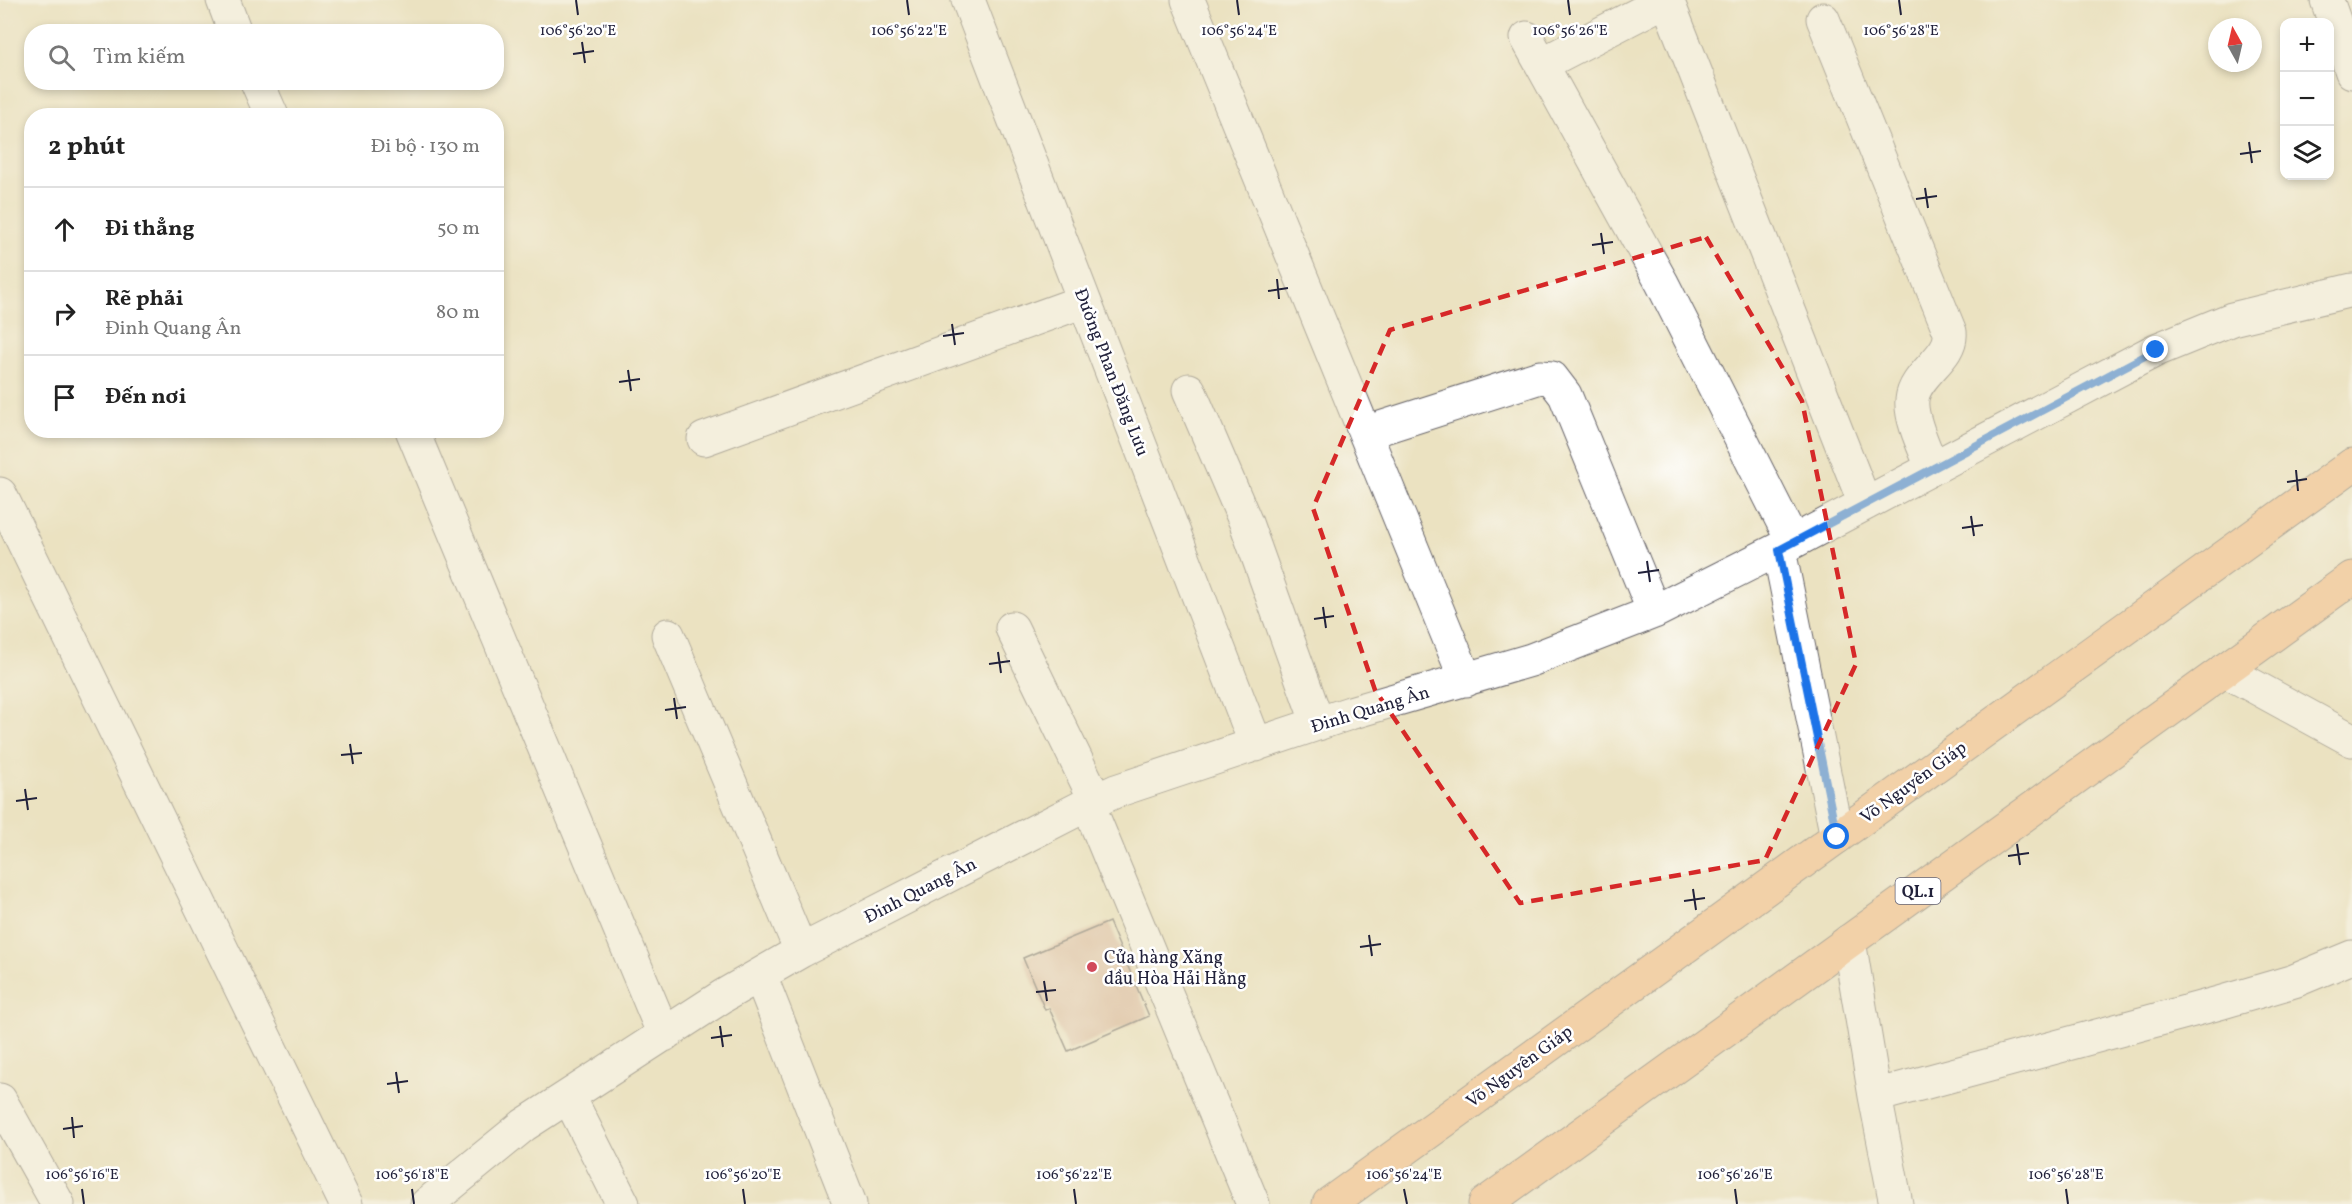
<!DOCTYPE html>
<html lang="vi">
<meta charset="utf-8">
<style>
body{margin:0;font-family:Vollkorn,serif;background:#f6f6f6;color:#222}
.controls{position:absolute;right:18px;top:18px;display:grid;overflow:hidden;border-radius:12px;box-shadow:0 3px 9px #0003}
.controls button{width:54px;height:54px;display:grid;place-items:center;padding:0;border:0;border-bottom:2px solid #e0e0e0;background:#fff;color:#222;font:30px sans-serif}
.compass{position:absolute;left:2208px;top:18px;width:54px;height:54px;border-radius:50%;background:#fff;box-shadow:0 3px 9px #0003;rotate:352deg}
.stop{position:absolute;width:18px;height:18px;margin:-14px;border:4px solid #1a73e8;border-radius:50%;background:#fff}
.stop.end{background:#1a73e8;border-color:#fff;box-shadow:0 2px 6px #0008}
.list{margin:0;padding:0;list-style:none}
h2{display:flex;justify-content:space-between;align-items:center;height:78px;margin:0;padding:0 24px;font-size:26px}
h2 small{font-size:20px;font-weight:400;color:#767676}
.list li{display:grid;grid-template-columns:39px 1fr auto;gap:18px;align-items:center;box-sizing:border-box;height:84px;padding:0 24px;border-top:2px solid #e0e0e0}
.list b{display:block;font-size:22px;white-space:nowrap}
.list p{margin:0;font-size:20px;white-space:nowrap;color:#767676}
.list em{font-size:20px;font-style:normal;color:#767676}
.icon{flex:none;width:33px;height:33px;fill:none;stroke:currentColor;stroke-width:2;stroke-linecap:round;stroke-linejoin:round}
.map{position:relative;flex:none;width:2352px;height:1204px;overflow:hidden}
.search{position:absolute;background:#fff;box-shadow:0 3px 9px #0003;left:24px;top:24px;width:480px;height:66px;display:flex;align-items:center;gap:15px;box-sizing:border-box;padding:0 21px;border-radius:24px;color:#767676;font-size:22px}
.panel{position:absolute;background:#fff;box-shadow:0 3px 9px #0003;left:24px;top:108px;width:480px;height:330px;border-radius:24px}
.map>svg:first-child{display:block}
</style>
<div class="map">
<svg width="2352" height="1204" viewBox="0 0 2352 1204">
<rect width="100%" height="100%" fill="#fff"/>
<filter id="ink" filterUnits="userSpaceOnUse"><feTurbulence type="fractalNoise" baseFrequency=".0167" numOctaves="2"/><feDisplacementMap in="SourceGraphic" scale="12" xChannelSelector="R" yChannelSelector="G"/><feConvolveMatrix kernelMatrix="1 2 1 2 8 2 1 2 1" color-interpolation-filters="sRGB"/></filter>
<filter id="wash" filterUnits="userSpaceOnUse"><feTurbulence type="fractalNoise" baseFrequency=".008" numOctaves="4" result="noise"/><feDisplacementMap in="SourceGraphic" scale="24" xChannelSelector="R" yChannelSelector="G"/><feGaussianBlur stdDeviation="1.35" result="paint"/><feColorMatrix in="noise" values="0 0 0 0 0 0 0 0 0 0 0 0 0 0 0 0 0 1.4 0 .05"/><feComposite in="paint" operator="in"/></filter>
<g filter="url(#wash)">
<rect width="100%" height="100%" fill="#ebe2c1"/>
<g id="blocks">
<!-- building -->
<path fill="#d0a187" d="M1109,922L1149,1016L1068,1051L1049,1008L1045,1010L1023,958Z"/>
</g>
</g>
<g filter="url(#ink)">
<use href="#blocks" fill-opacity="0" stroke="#68656a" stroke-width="1.5"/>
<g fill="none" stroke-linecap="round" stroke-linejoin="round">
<!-- minor casing -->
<g stroke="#68656a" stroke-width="35">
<path id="minor" d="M223,0L235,32
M968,0L1256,745
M1188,0L1466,680
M1667,0L1865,504
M2327,0L2352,72
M1823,19L1950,332C1953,357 1914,374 1912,400C1910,419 1925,449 1932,467
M1527,38L1662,283L1793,542
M1542,64L1666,0
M257,82L272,116
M1189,390L1246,523L1318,724
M412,430L664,1035
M1365,433L1540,377L1552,378L1565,395L1654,612
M704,439L1084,301
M0,494L346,1204
M1779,550L1837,837
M1012,628L1096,801
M668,635L801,951
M2224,670L2352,740
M1088,804L1253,1204
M1849,941L1875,1096L1896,1204
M760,975L850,1204
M1875,1096L2219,1003L2294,981L2352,957
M569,1097L623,1204
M0,1100L58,1204
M427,1204L524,1125L723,996L801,951L1088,804L1116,791L1350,713L1531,660L1654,612L1793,542L2156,350L2232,319L2352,290"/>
</g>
<!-- highway casing -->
<g stroke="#68656a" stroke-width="35">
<path id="highway" d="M1329,1204L2352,465
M1485,1204L2352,578"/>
</g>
<!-- minor -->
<use href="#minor" stroke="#fff" stroke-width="33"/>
<!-- highway -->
<use href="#highway" stroke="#fabc8b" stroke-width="33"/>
</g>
</g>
<g fill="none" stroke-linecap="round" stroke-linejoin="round" filter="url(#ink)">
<!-- route -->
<path stroke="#1a73e8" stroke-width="8" d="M1837,837L1779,550L2156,350"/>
</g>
<!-- marked area -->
<path d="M0 0H2352V1204H0ZM1706,237L1802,401L1856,664L1765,860L1520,903L1375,690L1313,508L1390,330Z" fill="#ebe2c1" fill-opacity=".55" fill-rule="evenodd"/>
<path fill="none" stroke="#d62828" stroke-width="4.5" stroke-dasharray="12 8" stroke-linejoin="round" d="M1706,237L1802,401L1856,664L1765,860L1520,903L1375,690L1313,508L1390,330Z"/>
<!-- ticks -->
<path fill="none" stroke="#22223b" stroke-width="2" d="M576,0L578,15M907,0L909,15M1237,0L1239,15M1568,0L1570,15M1899,0L1901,15M582,42L585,63M573,54L594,51M2249,142L2252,163M2240,154L2261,151M1925,188L1928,208M1916,199L1937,196M1601,233L1604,254M1592,245L1613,242M1277,279L1279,299M1268,291L1288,288M952,324L955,345M943,336L964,333M628,370L631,391M619,382L640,379M2296,470L2298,491M2287,482L2307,479M1971,516L1974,536M1962,528L1983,525M1647,561L1650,582M1638,573L1659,570M1323,607L1326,628M1314,619L1334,616M998,652L1001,673M989,664L1010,661M674,698L677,719M665,710L686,707M350,744L353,764M341,755L362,753M25,789L28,810M16,801L37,798M2017,844L2020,865M2008,856L2029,853M1693,889L1696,910M1684,901L1705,898M1369,935L1372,956M1360,947L1381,944M1044,981L1047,1001M1036,992L1056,990M720,1026L723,1047M711,1038L732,1035M396,1072L399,1093M387,1084L408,1081M72,1117L74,1138M63,1129L83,1126M82,1189L84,1204M412,1189L414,1204M743,1189L745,1204M1074,1189L1076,1204M1404,1189L1407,1204M1735,1189L1737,1204M2066,1189L2068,1204"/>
<!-- markers -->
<circle fill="#d1495b" stroke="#fff" stroke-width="2" cx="1092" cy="967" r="6"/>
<g text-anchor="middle" stroke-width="5" stroke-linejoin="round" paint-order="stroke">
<!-- shield labels -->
<rect fill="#fff" stroke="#646476" stroke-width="1.5" x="1895.5" y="878" width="45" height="26" rx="4.5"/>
<g font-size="16" font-weight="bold" fill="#22223b">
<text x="1918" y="897">QL.1</text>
</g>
<!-- street labels -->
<g font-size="18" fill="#22223b" stroke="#fff">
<text transform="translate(1112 372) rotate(69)" y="6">Đường Phan Đăng Lưu</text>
<text transform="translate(1370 709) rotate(-17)" y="6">Đinh Quang Ân</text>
<text transform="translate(1913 782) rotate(-36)" y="6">Võ Nguyên Giáp</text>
<text transform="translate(920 890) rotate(-27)" y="6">Đinh Quang Ân</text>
<text transform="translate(1519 1066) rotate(-36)" y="6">Võ Nguyên Giáp</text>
</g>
<!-- poi labels -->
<g font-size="18" fill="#22223b" stroke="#fff" text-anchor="start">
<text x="1104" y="963">Cửa hàng Xăng<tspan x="1104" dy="21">dầu Hòa Hải Hằng</tspan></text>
</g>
</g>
<g font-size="15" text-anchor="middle" fill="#22223b" stroke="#fff" stroke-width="5" stroke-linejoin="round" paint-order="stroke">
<text x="578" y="35">106°56'20"E</text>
<text x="909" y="35">106°56'22"E</text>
<text x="1239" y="35">106°56'24"E</text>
<text x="1570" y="35">106°56'26"E</text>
<text x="1901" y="35">106°56'28"E</text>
<text x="82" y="1179">106°56'16"E</text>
<text x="412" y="1179">106°56'18"E</text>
<text x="743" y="1179">106°56'20"E</text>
<text x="1074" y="1179">106°56'22"E</text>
<text x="1404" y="1179">106°56'24"E</text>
<text x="1735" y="1179">106°56'26"E</text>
<text x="2066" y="1179">106°56'28"E</text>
</g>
</svg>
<div class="controls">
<button>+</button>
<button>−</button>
<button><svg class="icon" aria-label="layers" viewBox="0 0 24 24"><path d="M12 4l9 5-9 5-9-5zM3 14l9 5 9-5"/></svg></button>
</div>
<svg class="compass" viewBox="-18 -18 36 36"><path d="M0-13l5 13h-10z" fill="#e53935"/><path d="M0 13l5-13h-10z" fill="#767676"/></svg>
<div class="stop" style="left:1837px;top:837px"></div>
<div class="stop end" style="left:2156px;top:350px"></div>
<div class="search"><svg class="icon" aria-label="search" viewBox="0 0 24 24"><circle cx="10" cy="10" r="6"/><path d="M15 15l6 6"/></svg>Tìm kiếm</div>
<section class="panel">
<h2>2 phút<small>Đi bộ · 130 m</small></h2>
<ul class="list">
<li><svg class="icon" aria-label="ahead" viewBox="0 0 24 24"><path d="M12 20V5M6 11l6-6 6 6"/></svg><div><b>Đi thẳng</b></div><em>50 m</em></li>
<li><svg class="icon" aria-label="right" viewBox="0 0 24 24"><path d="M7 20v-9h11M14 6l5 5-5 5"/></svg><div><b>Rẽ phải</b><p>Đinh Quang Ân</p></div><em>80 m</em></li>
<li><svg class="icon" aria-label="arrive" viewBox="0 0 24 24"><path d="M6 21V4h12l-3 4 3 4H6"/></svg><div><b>Đến nơi</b></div></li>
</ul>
</section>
</div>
